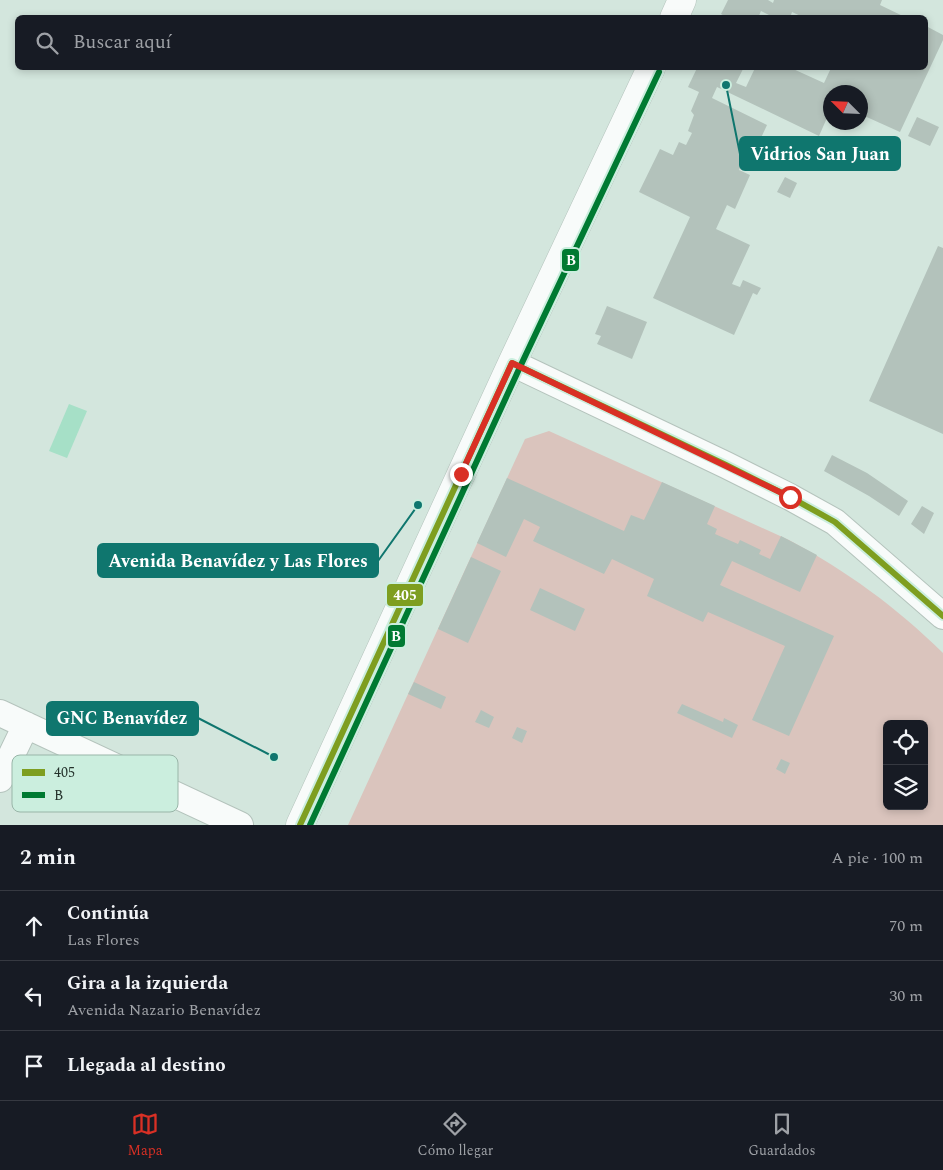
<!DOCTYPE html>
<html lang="es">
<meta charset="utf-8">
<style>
body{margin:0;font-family:Spectral,serif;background:#242831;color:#f1f3f6}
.controls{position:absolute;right:15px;bottom:15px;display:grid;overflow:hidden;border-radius:8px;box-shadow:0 2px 8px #0003}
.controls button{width:45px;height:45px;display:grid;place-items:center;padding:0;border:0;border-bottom:1px solid #363941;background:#171b24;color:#f1f3f6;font:25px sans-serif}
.compass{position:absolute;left:823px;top:85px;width:45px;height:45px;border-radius:50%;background:#171b24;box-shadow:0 2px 8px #0003;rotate:294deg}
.stop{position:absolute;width:15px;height:15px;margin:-11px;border:4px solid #d93025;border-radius:50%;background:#fff}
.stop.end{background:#d93025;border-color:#fff;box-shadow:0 1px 5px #0008}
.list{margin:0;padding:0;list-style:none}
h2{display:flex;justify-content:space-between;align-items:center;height:65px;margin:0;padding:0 20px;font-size:21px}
h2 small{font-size:16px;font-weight:400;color:#9ea1a6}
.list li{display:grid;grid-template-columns:32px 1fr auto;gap:15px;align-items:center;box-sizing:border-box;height:70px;padding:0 20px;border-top:1px solid #363941}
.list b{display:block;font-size:19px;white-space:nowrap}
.list p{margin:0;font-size:16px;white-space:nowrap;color:#9ea1a6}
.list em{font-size:16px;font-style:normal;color:#9ea1a6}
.icon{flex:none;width:28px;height:28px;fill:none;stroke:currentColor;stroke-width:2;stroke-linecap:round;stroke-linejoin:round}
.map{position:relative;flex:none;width:943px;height:825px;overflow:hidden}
.search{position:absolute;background:#171b24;box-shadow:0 2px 8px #0003;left:15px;right:15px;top:15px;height:55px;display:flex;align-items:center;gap:12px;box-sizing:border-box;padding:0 18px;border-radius:8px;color:#9ea1a6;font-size:19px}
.sheet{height:275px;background:#171b24}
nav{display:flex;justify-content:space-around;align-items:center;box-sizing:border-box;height:70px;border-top:1px solid #363941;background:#171b24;font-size:14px;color:#9ea1a6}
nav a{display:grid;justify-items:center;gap:2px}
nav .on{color:#d93025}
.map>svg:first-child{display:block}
</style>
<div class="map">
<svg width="943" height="825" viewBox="0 0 943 825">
<rect width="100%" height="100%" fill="#d3e6dd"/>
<!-- green -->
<path fill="#dac4bd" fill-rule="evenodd" d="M549,431L789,540C848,572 895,606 943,653V825H348L525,439ZM887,724H924V806H887Z"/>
<!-- water -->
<path fill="#a6e0c7" d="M69,404L87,411L67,458L49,451Z"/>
<!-- building -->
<path fill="#b3c2bb" d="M728,0H768L773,3L774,0H882L880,5L907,18H805L792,12L790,18H775L761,11L758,18H728L721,14Z
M926,26L943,35V40L900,132L860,114V92H830V111L819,136L717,87L712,98L767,125L753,155L744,151L742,156L745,158L739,170L750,175L735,209L727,205L716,229L750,245L732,284L740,287L743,280L761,288L757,295L753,293L734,335L653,298L690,217L639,192L660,149L673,155L679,142L686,145L692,133L688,131L694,115L691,111L699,92L688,87L697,68H740L743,69L736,83L746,87L755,68H791L824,83L831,68H926Z
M917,117L939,127L930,146L908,136Z
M785,177L797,183L790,198L777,192Z
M938,246L943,248V434L869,401Z
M607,306L647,322L632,359L597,344L601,336L595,334Z
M832,455L867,473L908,501L899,516L869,496L824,471Z
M507,478L624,531L631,515L644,520L662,482L715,506L707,524L717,529L715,534L738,544L740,540L761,550L759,554L770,559L781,536L817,555L800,592L732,561L720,585L834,636L789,736L752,720L785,646L708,612L703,622L647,596L654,579L612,559L604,574L533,541L540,527L524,519L506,557L477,543Z
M922,506L934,513L924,534L911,524Z
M471,557L501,571L468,643L438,629Z
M540,588L585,609L575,631L530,610Z
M414,682L446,697L441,709L408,694Z
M682,704L723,722L724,718L738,725L732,738L677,713Z
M481,710L494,717L489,728L475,722Z
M517,727L527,731L522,743L512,738Z
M781,759L790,763L785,774L776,769Z"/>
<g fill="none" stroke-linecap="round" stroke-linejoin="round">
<!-- minor casing -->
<g stroke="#b4c3bc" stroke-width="28">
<path id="minor" d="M512,363L726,465L790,497L835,522L943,616
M0,713L240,825
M0,779L26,725"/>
</g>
<!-- primary casing -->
<g stroke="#b4c3bc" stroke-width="29">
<path id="primary" d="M674,18L682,0
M300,825L512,363L651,68"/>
</g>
<!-- minor -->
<use href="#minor" stroke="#f8fbfa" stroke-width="26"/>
<!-- primary -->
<use href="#primary" stroke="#f8fbfa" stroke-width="28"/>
<!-- bus-1 casing -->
<g stroke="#cbeede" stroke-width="10">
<path id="bus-1" d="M300,825L512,363L726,465L790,497L835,522L943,616"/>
</g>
<!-- bus-2 casing -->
<g stroke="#cbeede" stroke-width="10">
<path id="bus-2" d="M310,825L520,367L659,72"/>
</g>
<!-- bus-1 -->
<use href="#bus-1" stroke="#7e9e20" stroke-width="6"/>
<!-- bus-2 -->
<use href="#bus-2" stroke="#007a32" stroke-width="6"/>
</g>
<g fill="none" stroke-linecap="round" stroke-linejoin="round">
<!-- route -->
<path stroke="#d93025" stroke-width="6" d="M461,474L512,363L790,497"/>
</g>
<!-- legend -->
<rect x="12" y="755" width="166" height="57" rx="8" fill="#cbeede" stroke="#99b5a8" stroke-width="1"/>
<rect x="22" y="769" width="23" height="7" fill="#7e9e20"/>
<rect x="22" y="792" width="23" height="6" fill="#007a32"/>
<g font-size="14" fill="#23302a">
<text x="54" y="777">405</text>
<text x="54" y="800">B</text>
</g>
<!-- callouts -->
<path fill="none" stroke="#0f766e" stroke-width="2" d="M726 85L740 154M418 505L378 561M274 757L198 718"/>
<g fill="#0f766e" stroke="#cbeede" stroke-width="2">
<circle cx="726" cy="85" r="5"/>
<circle cx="418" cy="505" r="5"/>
<circle cx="274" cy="757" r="5"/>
</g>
<g fill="#0f766e" stroke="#0f766e" stroke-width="2">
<rect x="740" y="137" width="160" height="33" rx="5"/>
<rect x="98" y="544" width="280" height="33" rx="5"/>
<rect x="47" y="702" width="151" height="33" rx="5"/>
</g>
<g font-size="18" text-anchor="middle" font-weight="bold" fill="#fff">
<text x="820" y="160">Vidrios San Juan</text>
<text x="238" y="567">Avenida Benavídez y Las Flores</text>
<text x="122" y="724">GNC Benavídez</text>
</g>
<g stroke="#cbeede" stroke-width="2">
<rect x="561" y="248" width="19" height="24" rx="5" fill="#007a32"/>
<rect x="386" y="583" width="38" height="24" rx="5" fill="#7e9e20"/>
<rect x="387" y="624" width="19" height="24" rx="5" fill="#007a32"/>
</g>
<g font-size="14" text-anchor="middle" font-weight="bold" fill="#fff">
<text x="571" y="265">B</text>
<text x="405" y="600">405</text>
<text x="396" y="641">B</text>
</g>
</svg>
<div class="controls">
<button><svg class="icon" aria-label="locate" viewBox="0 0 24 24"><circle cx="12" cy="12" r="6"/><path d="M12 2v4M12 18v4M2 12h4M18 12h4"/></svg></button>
<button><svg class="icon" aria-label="layers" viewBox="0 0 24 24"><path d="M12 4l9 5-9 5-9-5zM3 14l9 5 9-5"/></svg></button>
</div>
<svg class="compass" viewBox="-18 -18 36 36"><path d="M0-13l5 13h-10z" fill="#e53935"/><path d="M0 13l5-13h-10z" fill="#9ea1a6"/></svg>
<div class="stop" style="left:790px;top:497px"></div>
<div class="stop end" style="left:461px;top:474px"></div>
<div class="search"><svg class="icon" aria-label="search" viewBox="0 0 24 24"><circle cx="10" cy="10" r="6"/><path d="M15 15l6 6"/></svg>Buscar aquí</div>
</div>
<section class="sheet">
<h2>2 min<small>A pie · 100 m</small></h2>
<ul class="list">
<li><svg class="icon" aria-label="ahead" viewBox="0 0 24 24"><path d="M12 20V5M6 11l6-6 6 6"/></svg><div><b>Continúa</b><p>Las Flores</p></div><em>70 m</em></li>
<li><svg class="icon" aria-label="left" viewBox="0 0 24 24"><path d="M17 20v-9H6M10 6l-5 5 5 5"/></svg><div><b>Gira a la izquierda</b><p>Avenida Nazario Benavídez</p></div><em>30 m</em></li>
<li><svg class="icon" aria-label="arrive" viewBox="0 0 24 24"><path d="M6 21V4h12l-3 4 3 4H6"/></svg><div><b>Llegada al destino</b></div></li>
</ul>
</section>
<nav>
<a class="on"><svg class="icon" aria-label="map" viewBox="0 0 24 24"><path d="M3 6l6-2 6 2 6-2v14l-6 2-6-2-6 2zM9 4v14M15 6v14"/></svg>Mapa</a>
<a><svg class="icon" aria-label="directions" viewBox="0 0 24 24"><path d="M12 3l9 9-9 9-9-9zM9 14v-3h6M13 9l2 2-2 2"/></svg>Cómo llegar</a>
<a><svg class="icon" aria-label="saved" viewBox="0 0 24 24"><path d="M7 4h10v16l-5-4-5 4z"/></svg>Guardados</a>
</nav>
